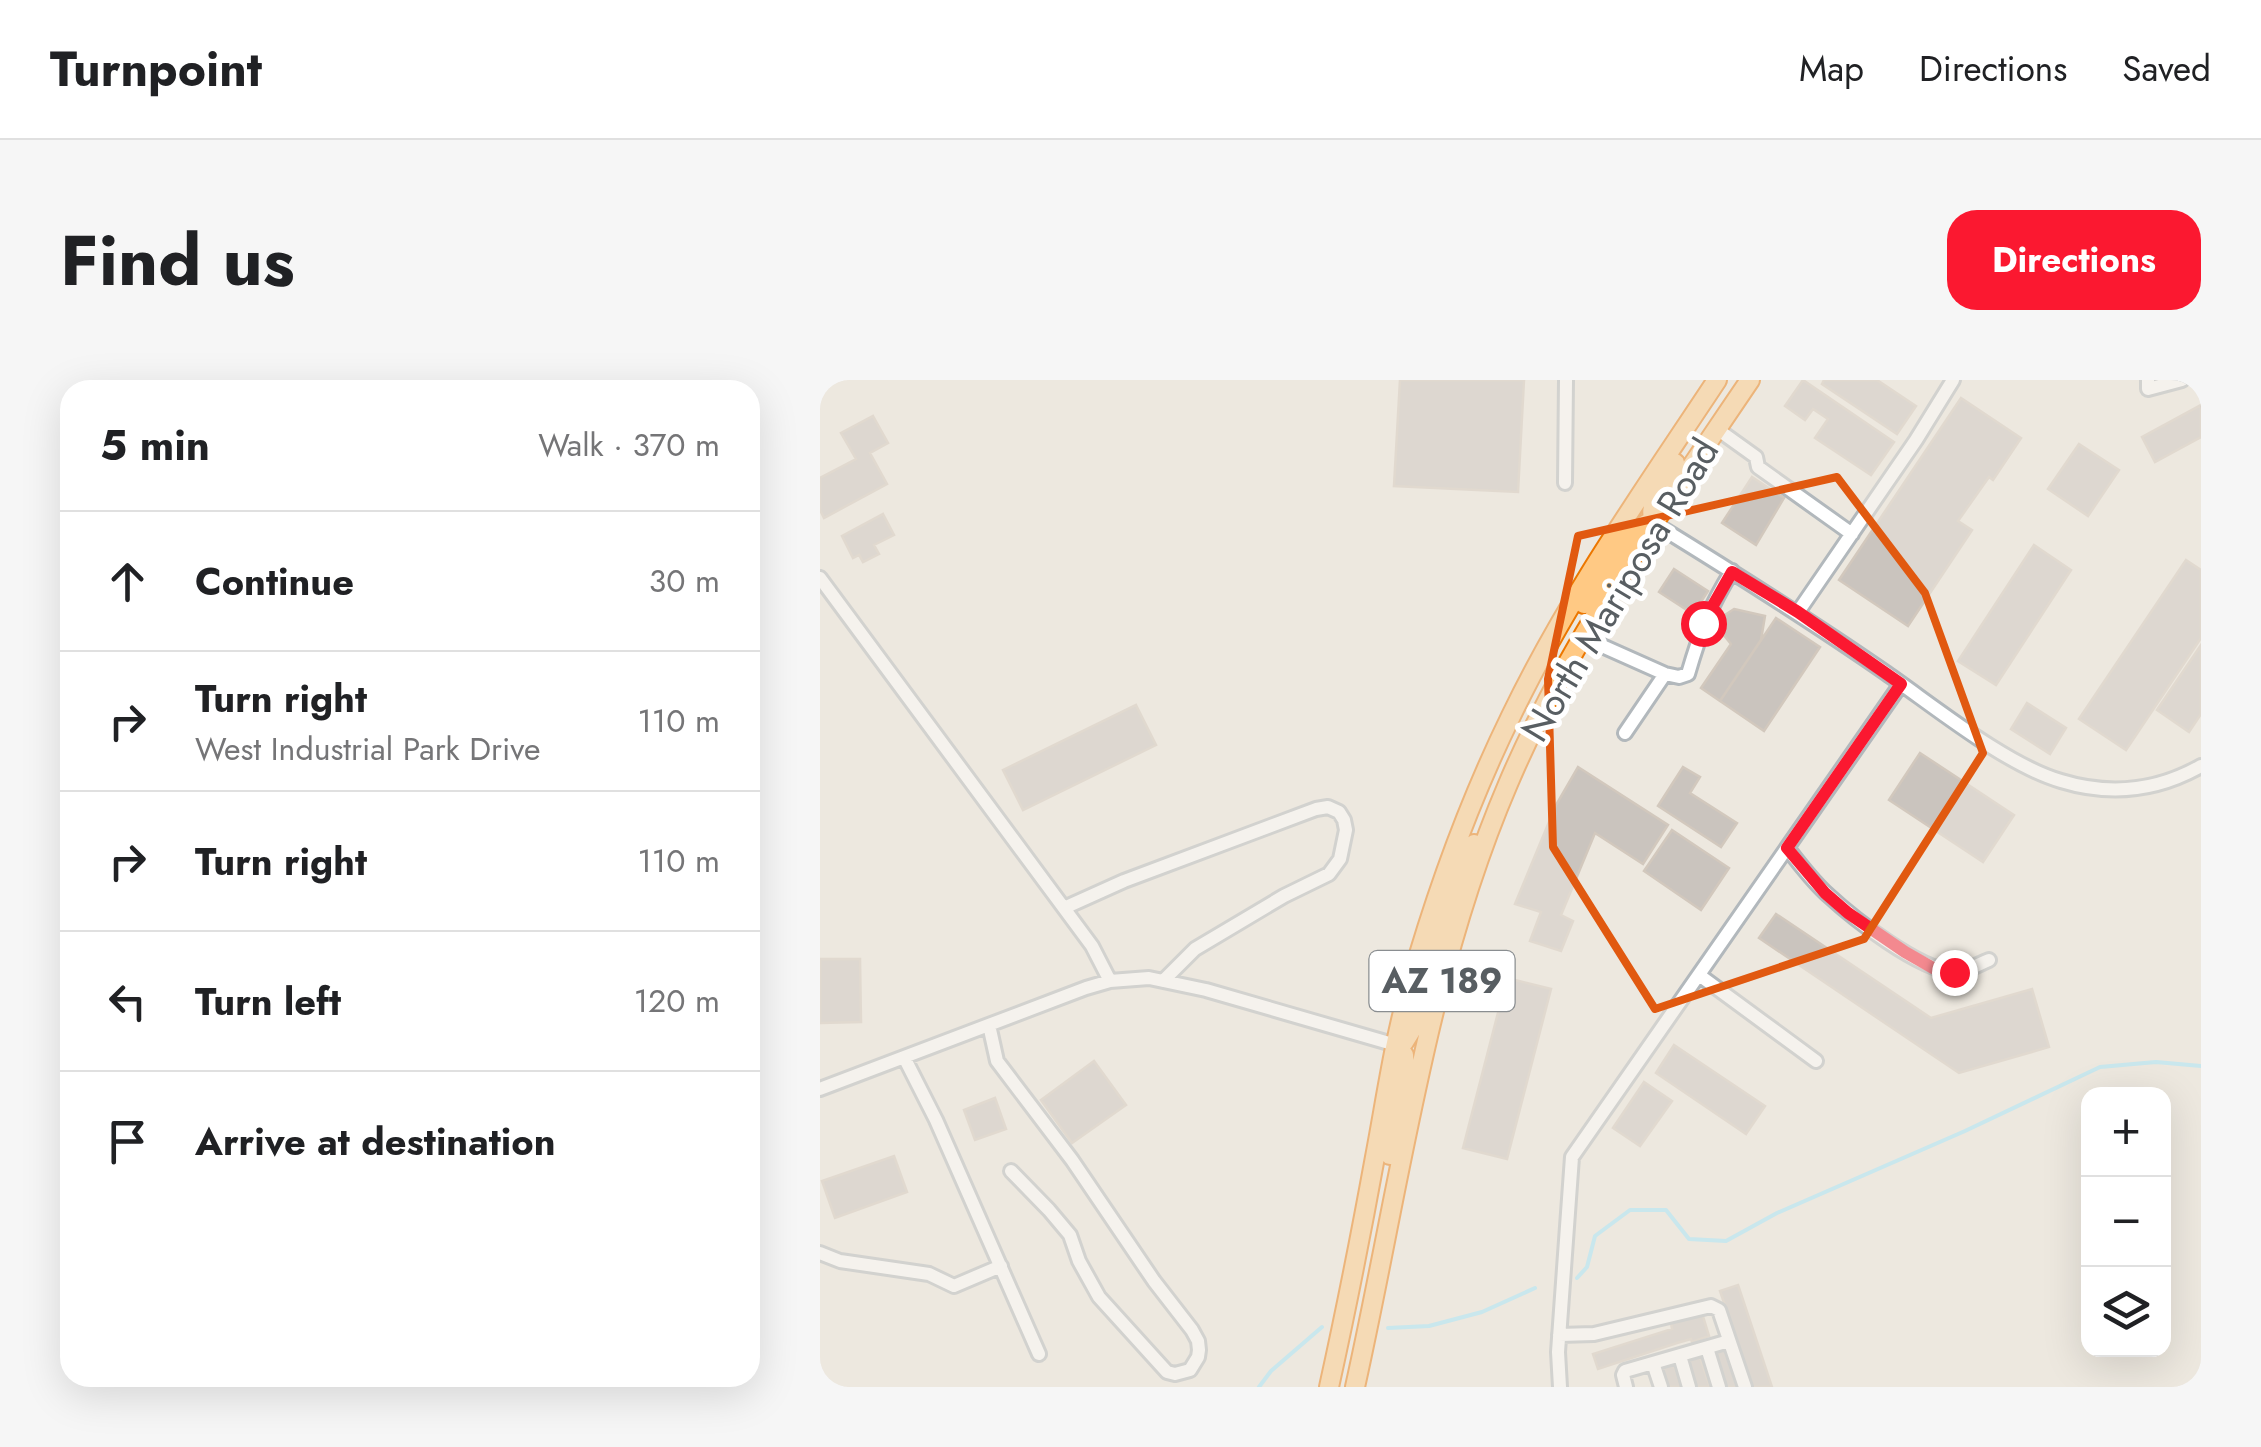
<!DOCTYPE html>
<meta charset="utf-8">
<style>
body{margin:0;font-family:Jost,sans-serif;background:#f6f6f6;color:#202124}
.controls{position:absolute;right:30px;bottom:30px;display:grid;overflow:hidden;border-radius:20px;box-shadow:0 10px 40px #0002}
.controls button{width:90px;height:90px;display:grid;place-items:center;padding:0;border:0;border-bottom:2px solid #e0e0e0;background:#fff;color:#202124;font:50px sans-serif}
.stop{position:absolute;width:30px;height:30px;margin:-22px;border:8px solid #fb1830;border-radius:50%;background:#fff}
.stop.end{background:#fb1830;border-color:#fff;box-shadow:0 2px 10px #0008}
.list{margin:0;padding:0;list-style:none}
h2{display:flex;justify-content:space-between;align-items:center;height:130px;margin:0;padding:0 40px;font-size:42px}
h2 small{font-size:32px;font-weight:400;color:#757577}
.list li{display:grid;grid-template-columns:65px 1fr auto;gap:30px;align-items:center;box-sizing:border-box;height:140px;padding:0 40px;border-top:2px solid #e0e0e0}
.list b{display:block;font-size:38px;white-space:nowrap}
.list p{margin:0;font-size:32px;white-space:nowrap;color:#757577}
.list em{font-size:32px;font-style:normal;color:#757577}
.icon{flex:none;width:55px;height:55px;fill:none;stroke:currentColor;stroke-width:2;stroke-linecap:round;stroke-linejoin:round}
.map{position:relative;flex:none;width:1381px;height:1007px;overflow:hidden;border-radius:30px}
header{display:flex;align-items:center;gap:60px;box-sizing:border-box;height:140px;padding:0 50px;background:#fff;border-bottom:2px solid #e0e0e0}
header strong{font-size:48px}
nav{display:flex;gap:55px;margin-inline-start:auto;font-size:35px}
.intro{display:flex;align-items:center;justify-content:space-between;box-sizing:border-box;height:240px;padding:0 60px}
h1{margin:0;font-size:70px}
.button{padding:25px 45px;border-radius:30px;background:#fb1830;color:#fff;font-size:35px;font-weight:700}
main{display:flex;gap:60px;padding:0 60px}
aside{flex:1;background:#fff;border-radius:30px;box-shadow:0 10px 40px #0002}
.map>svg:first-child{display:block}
</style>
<header>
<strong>Turnpoint</strong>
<nav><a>Map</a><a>Directions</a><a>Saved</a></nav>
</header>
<div class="intro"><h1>Find us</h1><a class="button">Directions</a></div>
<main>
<aside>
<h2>5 min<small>Walk · 370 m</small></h2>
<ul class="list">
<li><svg class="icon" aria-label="ahead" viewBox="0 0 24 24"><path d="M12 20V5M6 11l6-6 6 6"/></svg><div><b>Continue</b></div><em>30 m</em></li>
<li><svg class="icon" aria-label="right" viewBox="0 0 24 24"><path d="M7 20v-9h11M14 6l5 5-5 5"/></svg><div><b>Turn right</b><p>West Industrial Park Drive</p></div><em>110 m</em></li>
<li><svg class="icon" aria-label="right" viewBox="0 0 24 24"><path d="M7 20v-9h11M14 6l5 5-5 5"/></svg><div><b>Turn right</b></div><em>110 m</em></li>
<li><svg class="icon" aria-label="left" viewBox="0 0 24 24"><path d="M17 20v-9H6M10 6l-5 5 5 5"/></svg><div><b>Turn left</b></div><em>120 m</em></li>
<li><svg class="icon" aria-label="arrive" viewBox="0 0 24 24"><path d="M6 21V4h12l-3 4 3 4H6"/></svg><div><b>Arrive at destination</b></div></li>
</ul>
</aside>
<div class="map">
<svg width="1381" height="1007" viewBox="0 0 1381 1007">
<rect width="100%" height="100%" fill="#ede8df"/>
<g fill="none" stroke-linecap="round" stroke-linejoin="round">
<!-- stream -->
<path stroke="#9de6ff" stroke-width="4" d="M757,898L767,887L775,856L810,830H846L869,859L906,861L957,833L1145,751L1280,687L1336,682L1381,686
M568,948L609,946L662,932L715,908
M439,1007L451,991L502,947"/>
</g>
<!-- building -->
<path fill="#cac4be" stroke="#d2c8bd" stroke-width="2.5" d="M580,0H704L698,112L574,106Z
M983,0L1074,62L1051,95L995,58L1008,39L993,29L985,40L965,26Z
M1004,0H1057L1096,26L1077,54L1002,4Z
M1141,18L1201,58L1173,100L1169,97L1138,141L1152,150L1088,246L1019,200Z
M1381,25V57L1335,82L1322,57Z
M53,36L68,63L50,73L67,104L4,138L0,130V98L36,79L21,53Z
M1259,64L1299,90L1268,136L1228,109Z
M932,97L964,118L936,165L902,143Z
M63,134L74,155L54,165L59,174L43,182L39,175L33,178L22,156Z
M1214,165L1251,190L1176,305L1138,281Z
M1366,180L1381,190V258L1306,370L1259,339Z
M854,189L888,211L873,234L839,212Z
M914,229L945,236L941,260L900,321L881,308L911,264L903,254L905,235Z
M956,238L1000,267L944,351L900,321Z
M1381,265V334L1369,352L1337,330Z
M1207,323L1246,348L1230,374L1191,349Z
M316,325L336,365L203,430L183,390Z
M1100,373L1194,435L1163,482L1069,420Z
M758,387L848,445L823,484L775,453L741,535L753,541L741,571L710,561L721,532L695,524L736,425Z
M863,387L880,397L870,413L917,443L901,467L838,426Z
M852,450L909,488L881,530L824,491Z
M956,534L1111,638L1212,609L1229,667L1139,693L939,558Z
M0,579H40L41,642L0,643Z
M687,598L731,609L687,779L643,768Z
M854,665L945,726L926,754L836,693Z
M274,681L306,725L252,763L221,720Z
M824,702L852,721L820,766L793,748Z
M175,718L186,749L155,760L144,730Z
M74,776L87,812L15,838L2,801Z
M918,905L952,1007H933L900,911Z
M882,933L889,956L872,962L871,959L857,963L778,989L773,974L852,949L851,943Z
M904,969L917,1007H904L892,972Z
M880,977L890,1007H875L866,981Z
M852,979L861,1007H846L838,984Z"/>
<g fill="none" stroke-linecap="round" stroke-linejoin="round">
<!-- minor casing -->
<g stroke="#b2b8bc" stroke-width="18">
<path id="minor" d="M1328,0V9L1362,0
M897,49L936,77L938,87L1032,154
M745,103L746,0
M835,144C913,192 991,241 1066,293C1115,327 1186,385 1241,401C1290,416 1337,411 1381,386
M0,198L272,566L290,601
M978,232L1096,60L1133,0
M762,257L845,294L859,297L868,294C880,253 889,228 912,191
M805,353L845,294
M967,468C980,484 993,502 1008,515C1034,539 1098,589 1133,592C1146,592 1157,585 1169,580
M244,528L304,501L496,429L508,427L519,432L524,440L526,450L520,479L509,494L464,516L375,569L343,601
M879,595L996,681
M169,645L177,681L252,780L334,901L372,950L378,961L379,970L378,977L370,990L355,994L347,992L279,917L259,881L250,855L229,830L191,791
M84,677L116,740L219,974
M0,709L266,608L290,601L329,598L386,610L576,665
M0,873L20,881L109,894L134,906L181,886
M739,955L774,954L891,926L899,930L925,1007
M887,968L899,1007
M860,976L869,1007
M833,983L841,1007
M740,1007L738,972L752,777L1081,304
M806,1007L803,995L805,991L909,961"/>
</g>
<!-- highway casing -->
<g stroke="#ec7700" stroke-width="22">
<path id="highway" d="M764,224L815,153L826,144H835C825,124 845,100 855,83
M576,665L584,662L592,649L633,514L654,464
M570,775L585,691L584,675L576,665
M509,1007C526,930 541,854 555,777C566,719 574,661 590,605C616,513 649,422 691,336C748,217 825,109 897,0
M535,1007C580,805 606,595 688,404C749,260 843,129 930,0"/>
</g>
<!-- minor -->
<use href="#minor" stroke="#fff" stroke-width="12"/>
<!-- highway -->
<use href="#highway" stroke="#ffc984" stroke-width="18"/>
</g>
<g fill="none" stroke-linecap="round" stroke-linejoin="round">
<!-- route -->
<path stroke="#fb1830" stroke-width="12" d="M883,243L912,192L978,232L1081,304L967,468L1005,513L1028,533L1085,572L1113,588L1134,592"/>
</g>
<!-- marked area -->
<path d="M0 0H1381V1007H0ZM1017,97L1105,213L1163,373L1044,559L835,629L733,467L728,299L758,156Z" fill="#ede8df" fill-opacity=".55" fill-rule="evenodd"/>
<path fill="none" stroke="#e15910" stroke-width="8" stroke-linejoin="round" d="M1017,97L1105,213L1163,373L1044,559L835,629L733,467L728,299L758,156Z"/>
<g text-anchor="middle" stroke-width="10" stroke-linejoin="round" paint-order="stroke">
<!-- shield labels -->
<rect fill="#fff" stroke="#8a8e91" stroke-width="2.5" x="549.5" y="571" width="145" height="60" rx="8"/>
<g font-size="35" font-weight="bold" fill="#585e62">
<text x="622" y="613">AZ 189</text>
</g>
<!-- street labels -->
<g font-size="38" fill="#585e62" stroke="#fff">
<text transform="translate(800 210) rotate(-59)" y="13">North Mariposa Road</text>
</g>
</g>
</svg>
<div class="controls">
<button>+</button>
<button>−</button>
<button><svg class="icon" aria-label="layers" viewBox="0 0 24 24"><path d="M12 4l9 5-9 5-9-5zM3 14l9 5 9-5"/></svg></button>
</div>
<div class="stop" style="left:883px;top:243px"></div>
<div class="stop end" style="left:1134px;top:592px"></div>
</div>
</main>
